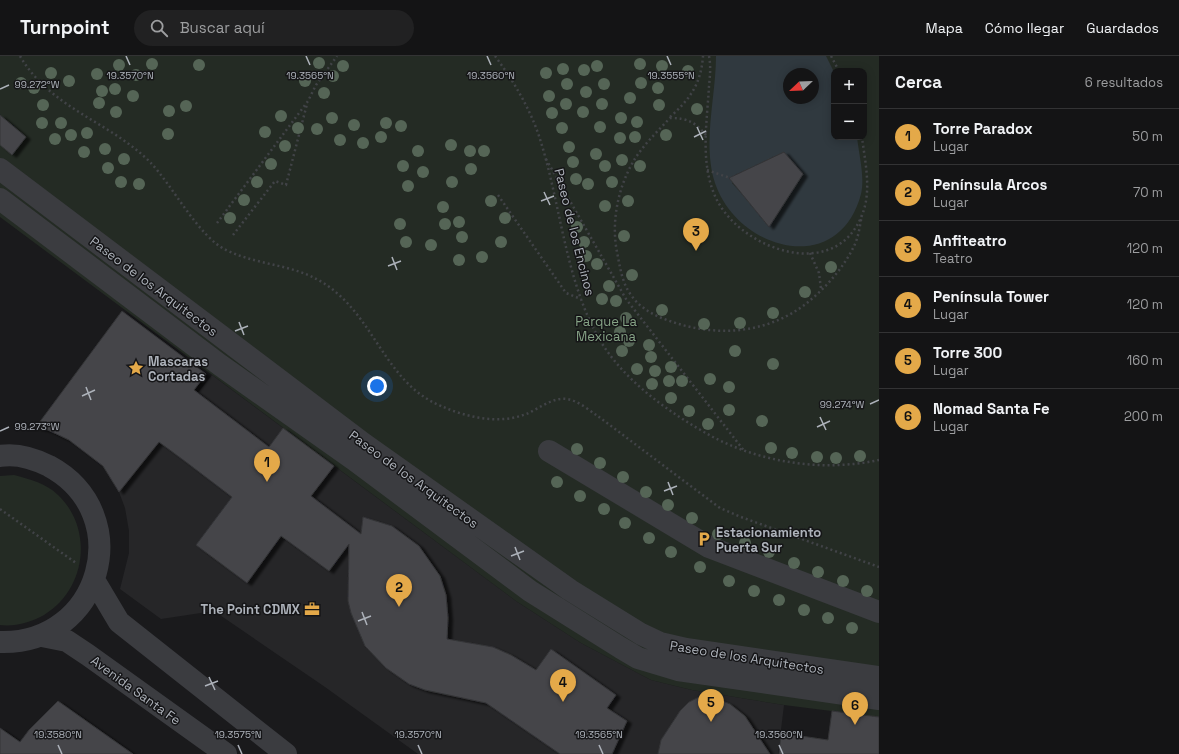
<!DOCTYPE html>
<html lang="es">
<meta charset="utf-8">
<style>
body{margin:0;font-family:"Space Grotesk",sans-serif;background:#212122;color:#f1f3f6}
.controls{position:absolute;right:12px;top:12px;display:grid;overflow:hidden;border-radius:8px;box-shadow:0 2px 10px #0003}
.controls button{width:36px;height:36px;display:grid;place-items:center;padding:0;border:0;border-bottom:1px solid #333334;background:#141415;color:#f1f3f6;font:20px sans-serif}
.compass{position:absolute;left:783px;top:12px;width:36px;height:36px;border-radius:50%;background:#141415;box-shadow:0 2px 10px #0003;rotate:247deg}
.you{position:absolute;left:377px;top:330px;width:14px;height:14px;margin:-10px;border:3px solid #fff;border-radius:50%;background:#1a73e8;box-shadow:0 0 0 6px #1a73e833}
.badge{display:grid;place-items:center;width:26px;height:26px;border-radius:50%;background:#e4a949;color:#111;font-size:13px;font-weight:700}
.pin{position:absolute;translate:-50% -33px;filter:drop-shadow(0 1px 2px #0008)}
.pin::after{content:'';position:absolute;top:21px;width:14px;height:12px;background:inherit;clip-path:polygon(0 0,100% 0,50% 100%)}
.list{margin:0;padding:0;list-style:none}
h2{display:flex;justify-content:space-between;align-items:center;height:52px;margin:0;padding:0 16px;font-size:17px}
h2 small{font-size:13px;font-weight:400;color:#9d9ea0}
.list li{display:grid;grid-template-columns:26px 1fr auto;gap:12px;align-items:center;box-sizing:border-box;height:56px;padding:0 16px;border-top:1px solid #333334}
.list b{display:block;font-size:15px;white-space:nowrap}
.list p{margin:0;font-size:13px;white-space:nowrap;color:#9d9ea0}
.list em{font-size:13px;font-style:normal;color:#9d9ea0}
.icon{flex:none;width:22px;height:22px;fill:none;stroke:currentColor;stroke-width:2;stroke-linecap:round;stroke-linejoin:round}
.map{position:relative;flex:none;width:879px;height:698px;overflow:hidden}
header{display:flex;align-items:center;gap:24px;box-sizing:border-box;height:56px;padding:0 20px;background:#141415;border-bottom:1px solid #333334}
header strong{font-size:19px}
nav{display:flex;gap:22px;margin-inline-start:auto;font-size:14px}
.search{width:280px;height:36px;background:#212122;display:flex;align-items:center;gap:10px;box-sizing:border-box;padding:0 14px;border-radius:22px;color:#9d9ea0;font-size:15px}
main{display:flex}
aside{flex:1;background:#141415}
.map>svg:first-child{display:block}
</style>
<header>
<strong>Turnpoint</strong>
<div class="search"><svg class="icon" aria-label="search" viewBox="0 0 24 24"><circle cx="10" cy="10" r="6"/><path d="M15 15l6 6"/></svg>Buscar aquí</div>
<nav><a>Mapa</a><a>Cómo llegar</a><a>Guardados</a></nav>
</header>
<main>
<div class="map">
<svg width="879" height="698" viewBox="0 0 879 698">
<defs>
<filter id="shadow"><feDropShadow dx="4.5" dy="2.5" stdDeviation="1" flood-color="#0009"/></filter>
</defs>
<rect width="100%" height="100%" fill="#1a1a1c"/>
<!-- built -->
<path fill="#262628" d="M212,319L516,545L581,587L651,624L692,634L784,649L778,698H418L325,631L214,555L161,563L120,533L129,497V475L125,452L119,436Z"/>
<!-- green -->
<path fill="#242b24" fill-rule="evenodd" d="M0,0H879V661L784,649L692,634L651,624L581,587L516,545L0,161ZM834,15H864V81H834ZM789,18H813V42H789Z
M14,419C29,423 46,427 58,439C94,473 86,534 44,559C31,566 15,571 0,569V420Z"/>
<!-- water -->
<path fill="#30393f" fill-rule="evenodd" d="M716,0H826L834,16V81H857C859,99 865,121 861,138C839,222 738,195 715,127C702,87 716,41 716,0ZM789,18H813V42H789ZM784,96L803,118L773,165L767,166L732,127L735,119Z"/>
<!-- building -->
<path fill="#444548" stroke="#343437" filter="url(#shadow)" d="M0,59L26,81L12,99L0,89Z
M784,96L803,118L769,171L729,122Z
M122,255L206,318L194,334L269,391L283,372L334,410L311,440L361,478L363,461L392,470L419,490L440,520L446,539L448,562L447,583L493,591L511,599L536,614L551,593L616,639L607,652L627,665L612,698H560L486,647L425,634L409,628L386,612L365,590L351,557L348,545L349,488L329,515L281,480L247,527L196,489L232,441L186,406L159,386L119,436L103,410L69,384L48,374L36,371Z
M701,640L715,642L730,648L745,660L770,698H658L661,684L680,655L689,646Z
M58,645L133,698H0V672L20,686L29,674Z
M832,655L879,661V698H779L781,677L828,684Z"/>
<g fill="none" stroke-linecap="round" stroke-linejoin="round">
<!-- path -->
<path stroke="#414347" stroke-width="2.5" stroke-dasharray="2 3" stroke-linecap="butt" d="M20,0C51,53 109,65 150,106C173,130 198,180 226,194C266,213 302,206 338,238C377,272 390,329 441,350C466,361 499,369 526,358C539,353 552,341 567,343C579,345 590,355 599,361L720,452L741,461L879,511
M495,0C512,23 528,49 538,77C560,142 564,219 597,279C621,323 668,356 711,380C762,407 823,416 879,404
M709,0C711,10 710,20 709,30C707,68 699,111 718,146C745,195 836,226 862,159C872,135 865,106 862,81
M831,0L839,15
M670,61C690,43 701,28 703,0
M706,79C695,66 687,62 670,62C657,76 643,89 633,106C618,132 611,166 617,196C620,211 622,227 631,239C640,252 653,259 667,264C712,281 763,279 803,250C824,234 844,212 855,188C859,179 860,168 862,159
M546,103L626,243L745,396
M707,114L733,123
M498,139L566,237L581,243
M217,167L308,45L316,29L337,0
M233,179L275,125L286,129L307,48
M810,197L819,217L821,233
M0,453L76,507"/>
<!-- minor -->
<path stroke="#3b3c40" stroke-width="22" d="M0,113L364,388L570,534L641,578L660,587L686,593L879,621
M0,143L220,309L353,403L530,535L621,592L638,602L678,614L879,643
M549,395L709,491L879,556
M0,400C17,397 35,403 49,410C138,458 101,589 0,586
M94,524L119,566L286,698
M42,580L67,585L88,599L226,698"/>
</g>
<!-- trees -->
<g fill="#556556">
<circle cx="319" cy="7" r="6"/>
<circle cx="152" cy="8" r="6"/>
<circle cx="640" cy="8" r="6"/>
<circle cx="119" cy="9" r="6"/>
<circle cx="199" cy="9" r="6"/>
<circle cx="343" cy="10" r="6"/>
<circle cx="597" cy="10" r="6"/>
<circle cx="662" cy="10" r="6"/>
<circle cx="563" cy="13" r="6"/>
<circle cx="584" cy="14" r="6"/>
<circle cx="688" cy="15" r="6"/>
<circle cx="51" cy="17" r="6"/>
<circle cx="546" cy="17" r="6"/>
<circle cx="97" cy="18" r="6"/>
<circle cx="136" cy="19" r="6"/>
<circle cx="333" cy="20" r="6"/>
<circle cx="69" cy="25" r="6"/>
<circle cx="305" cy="25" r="6"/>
<circle cx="21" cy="27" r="6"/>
<circle cx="641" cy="27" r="6"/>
<circle cx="567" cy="28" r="6"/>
<circle cx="604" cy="28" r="6"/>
<circle cx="34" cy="32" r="6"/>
<circle cx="658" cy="32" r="6"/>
<circle cx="115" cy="33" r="6"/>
<circle cx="102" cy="35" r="6"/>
<circle cx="586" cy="36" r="6"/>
<circle cx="324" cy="37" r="6"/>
<circle cx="133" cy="40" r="6"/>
<circle cx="549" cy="40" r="6"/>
<circle cx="630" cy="42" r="6"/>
<circle cx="99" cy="47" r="6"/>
<circle cx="566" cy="48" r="6"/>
<circle cx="602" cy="48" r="6"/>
<circle cx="43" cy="49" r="6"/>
<circle cx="659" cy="49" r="6"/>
<circle cx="186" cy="50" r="6"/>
<circle cx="697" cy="53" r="6"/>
<circle cx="169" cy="55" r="6"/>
<circle cx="116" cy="56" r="6"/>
<circle cx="583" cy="56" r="6"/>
<circle cx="552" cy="57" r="6"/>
<circle cx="281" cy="60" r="6"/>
<circle cx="332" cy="62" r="6"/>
<circle cx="621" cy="62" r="6"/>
<circle cx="637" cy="66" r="6"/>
<circle cx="42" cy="67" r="6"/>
<circle cx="61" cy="67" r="6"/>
<circle cx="386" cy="67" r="6"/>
<circle cx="354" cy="69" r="6"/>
<circle cx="401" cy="70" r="6"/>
<circle cx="600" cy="71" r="6"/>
<circle cx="298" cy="72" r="6"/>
<circle cx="562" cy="72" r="6"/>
<circle cx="317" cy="73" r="6"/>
<circle cx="265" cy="76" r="6"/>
<circle cx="87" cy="77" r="6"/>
<circle cx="168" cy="78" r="6"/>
<circle cx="71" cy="79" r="6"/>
<circle cx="666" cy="79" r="6"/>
<circle cx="381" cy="81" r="6"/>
<circle cx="635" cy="81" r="6"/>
<circle cx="620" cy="82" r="6"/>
<circle cx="55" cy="83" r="6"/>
<circle cx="340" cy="84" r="6"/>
<circle cx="363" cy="87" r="6"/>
<circle cx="451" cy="89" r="6"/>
<circle cx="285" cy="90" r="6"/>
<circle cx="569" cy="91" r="6"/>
<circle cx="105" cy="93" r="6"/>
<circle cx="418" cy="95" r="6"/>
<circle cx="470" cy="95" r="6"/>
<circle cx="484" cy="95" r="6"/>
<circle cx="84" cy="96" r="6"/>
<circle cx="596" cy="98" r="6"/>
<circle cx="124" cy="103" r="6"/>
<circle cx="622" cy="104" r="6"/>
<circle cx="573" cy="106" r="6"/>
<circle cx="271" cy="108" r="6"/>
<circle cx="403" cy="110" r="6"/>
<circle cx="605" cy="110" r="6"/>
<circle cx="640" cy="110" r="6"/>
<circle cx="108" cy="112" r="6"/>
<circle cx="471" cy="113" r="6"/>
<circle cx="423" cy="116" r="6"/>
<circle cx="576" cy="123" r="6"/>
<circle cx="121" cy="126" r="6"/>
<circle cx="257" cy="126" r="6"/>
<circle cx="452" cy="126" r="6"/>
<circle cx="612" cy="126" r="6"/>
<circle cx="139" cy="128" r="6"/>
<circle cx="588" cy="128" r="6"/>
<circle cx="408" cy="130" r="6"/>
<circle cx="244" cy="144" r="6"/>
<circle cx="491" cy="145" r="6"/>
<circle cx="628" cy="145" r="6"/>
<circle cx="605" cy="150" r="6"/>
<circle cx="443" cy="151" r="6"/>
<circle cx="230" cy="162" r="6"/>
<circle cx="505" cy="162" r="6"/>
<circle cx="459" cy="166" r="6"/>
<circle cx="400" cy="168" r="6"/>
<circle cx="445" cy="168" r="6"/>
<circle cx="577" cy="171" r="6"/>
<circle cx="624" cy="180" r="6"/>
<circle cx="462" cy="181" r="6"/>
<circle cx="406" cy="186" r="6"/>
<circle cx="501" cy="186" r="6"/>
<circle cx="584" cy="186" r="6"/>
<circle cx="431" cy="189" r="6"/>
<circle cx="586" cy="200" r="6"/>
<circle cx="482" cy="201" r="6"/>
<circle cx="459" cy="204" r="6"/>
<circle cx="597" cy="208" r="6"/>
<circle cx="831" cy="211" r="6"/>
<circle cx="632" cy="219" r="6"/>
<circle cx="609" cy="230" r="6"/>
<circle cx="805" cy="236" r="6"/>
<circle cx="602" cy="243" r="6"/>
<circle cx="616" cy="245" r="6"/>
<circle cx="662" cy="254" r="6"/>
<circle cx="773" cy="257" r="6"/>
<circle cx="626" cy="262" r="6"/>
<circle cx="740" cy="267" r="6"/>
<circle cx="704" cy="268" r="6"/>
<circle cx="620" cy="276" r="6"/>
<circle cx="629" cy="285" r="6"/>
<circle cx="649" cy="289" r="6"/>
<circle cx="622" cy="295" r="6"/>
<circle cx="735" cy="295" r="6"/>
<circle cx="651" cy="301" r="6"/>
<circle cx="773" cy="308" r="6"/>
<circle cx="671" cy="311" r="6"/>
<circle cx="637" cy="313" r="6"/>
<circle cx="655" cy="315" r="6"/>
<circle cx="710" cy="323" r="6"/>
<circle cx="669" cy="325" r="6"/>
<circle cx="682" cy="325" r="6"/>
<circle cx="652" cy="328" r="6"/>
<circle cx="729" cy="331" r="6"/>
<circle cx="671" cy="342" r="6"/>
<circle cx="729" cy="354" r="6"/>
<circle cx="689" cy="355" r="6"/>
<circle cx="762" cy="365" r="6"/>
<circle cx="708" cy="368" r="6"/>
<circle cx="771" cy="392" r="6"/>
<circle cx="577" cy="393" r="6"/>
<circle cx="792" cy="397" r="6"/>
<circle cx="860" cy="400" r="6"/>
<circle cx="817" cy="401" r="6"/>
<circle cx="836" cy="402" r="6"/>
<circle cx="600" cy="407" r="6"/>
<circle cx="623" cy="421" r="6"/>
<circle cx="557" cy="426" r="6"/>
<circle cx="646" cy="436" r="6"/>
<circle cx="580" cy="440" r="6"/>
<circle cx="668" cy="449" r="6"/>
<circle cx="604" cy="453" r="6"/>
<circle cx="692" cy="462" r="6"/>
<circle cx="625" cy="467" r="6"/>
<circle cx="718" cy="478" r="6"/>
<circle cx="649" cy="482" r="6"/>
<circle cx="745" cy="487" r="6"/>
<circle cx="671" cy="496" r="6"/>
<circle cx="769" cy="496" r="6"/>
<circle cx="794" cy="507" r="6"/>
<circle cx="700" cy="511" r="6"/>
<circle cx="818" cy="516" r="6"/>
<circle cx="729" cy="525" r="6"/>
<circle cx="843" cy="525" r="6"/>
<circle cx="754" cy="535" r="6"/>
<circle cx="867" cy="535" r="6"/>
<circle cx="779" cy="544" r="6"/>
<circle cx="804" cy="554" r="6"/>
<circle cx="828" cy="562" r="6"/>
<circle cx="852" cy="572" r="6"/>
</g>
<!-- ticks -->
<path fill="none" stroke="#adb2ba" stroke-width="1.5" d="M126,0L130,9M306,0L310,9M487,0L491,9M667,0L671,9M0,33L9,29M697,71L703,84M694,81L706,75M544,136L550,149M541,145L554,140M392,201L397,214M388,210L401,205M239,266L244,279M235,275L248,270M86,331L91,344M82,340L95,334M870,348L879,344M820,361L826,374M817,371L830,365M0,375L9,371M668,426L673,439M664,435L677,430M515,491L520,504M511,500L524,495M362,556L367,569M358,565L371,560M209,621L215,634M205,630L218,625M58,689L62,698M238,689L242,698M418,689L422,698M599,689L603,698M779,689L783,698"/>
<!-- icons -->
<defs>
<g id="sight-bare" transform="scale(1.2)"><path d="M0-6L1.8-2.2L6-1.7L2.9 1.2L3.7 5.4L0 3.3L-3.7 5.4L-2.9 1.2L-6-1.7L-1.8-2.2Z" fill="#e4a949" stroke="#151517" stroke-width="2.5" paint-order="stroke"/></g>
<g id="parking-bare" transform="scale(1.2)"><path d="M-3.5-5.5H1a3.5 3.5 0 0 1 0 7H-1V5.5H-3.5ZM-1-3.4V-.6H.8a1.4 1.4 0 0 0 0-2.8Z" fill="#e4a949" stroke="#151517" stroke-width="2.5" paint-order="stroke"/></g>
<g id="office-bare" transform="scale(1.2)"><path d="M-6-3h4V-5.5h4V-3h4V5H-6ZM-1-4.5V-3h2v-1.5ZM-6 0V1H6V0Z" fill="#e4a949" stroke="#151517" stroke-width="2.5" paint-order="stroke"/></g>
</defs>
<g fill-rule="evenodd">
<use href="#sight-bare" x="136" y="312"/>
<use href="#parking-bare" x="704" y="483"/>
<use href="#office-bare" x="312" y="553"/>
</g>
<g text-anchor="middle" stroke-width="3" stroke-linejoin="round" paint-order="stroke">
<!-- street labels -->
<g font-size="13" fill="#adb2ba" stroke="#151517">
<text transform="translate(575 176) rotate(76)" y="5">Paseo de los Encinos</text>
<text transform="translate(154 230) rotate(37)" y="5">Paseo de los Arquitectos</text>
<text transform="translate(414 423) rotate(36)" y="5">Paseo de los Arquitectos</text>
<text transform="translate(747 601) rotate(9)" y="5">Paseo de los Arquitectos</text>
<text transform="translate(136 634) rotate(36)" y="5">Avenida Santa Fe</text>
</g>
<!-- park labels -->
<g font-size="13" fill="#86a386" stroke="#151517">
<text x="606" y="270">Parque La<tspan x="606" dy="15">Mexicana</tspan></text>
</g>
<!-- poi labels -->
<g font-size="13" font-weight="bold" fill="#adb2ba" stroke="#151517" text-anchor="start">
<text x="148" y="310">Mascaras<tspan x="148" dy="15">Cortadas</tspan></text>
<text x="716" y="481">Estacionamiento<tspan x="716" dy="15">Puerta Sur</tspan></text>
<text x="300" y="558" text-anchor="end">The Point CDMX</text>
</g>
</g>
<g font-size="10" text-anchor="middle" fill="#adb2ba" stroke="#151517" stroke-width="3" stroke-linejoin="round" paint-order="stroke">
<text x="130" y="23">19.3570°N</text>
<text x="310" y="23">19.3565°N</text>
<text x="491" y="23">19.3560°N</text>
<text x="671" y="23">19.3555°N</text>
<text x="37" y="32">99.272°W</text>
<text x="842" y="352">99.274°W</text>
<text x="37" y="374">99.273°W</text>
<text x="58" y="682">19.3580°N</text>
<text x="238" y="682">19.3575°N</text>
<text x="418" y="682">19.3570°N</text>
<text x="599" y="682">19.3565°N</text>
<text x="779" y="682">19.3560°N</text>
</g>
</svg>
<div class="controls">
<button>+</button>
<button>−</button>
</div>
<svg class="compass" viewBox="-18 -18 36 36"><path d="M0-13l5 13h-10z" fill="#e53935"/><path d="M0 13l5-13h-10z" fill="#9d9ea0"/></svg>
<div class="you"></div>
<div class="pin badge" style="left:267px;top:426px">1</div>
<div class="pin badge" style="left:399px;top:551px">2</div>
<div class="pin badge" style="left:696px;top:195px">3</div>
<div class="pin badge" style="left:563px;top:646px">4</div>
<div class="pin badge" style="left:711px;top:666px">5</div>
<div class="pin badge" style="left:855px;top:669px">6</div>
</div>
<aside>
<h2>Cerca<small>6 resultados</small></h2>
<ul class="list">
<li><span class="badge">1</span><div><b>Torre Paradox</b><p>Lugar</p></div><em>50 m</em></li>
<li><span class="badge">2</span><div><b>Península Arcos</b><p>Lugar</p></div><em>70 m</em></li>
<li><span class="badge">3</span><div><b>Anfiteatro</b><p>Teatro</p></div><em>120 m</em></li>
<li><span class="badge">4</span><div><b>Península Tower</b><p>Lugar</p></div><em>120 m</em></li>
<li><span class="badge">5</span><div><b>Torre 300</b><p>Lugar</p></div><em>160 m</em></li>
<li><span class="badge">6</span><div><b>Nomad Santa Fe</b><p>Lugar</p></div><em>200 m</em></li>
</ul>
</aside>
</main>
